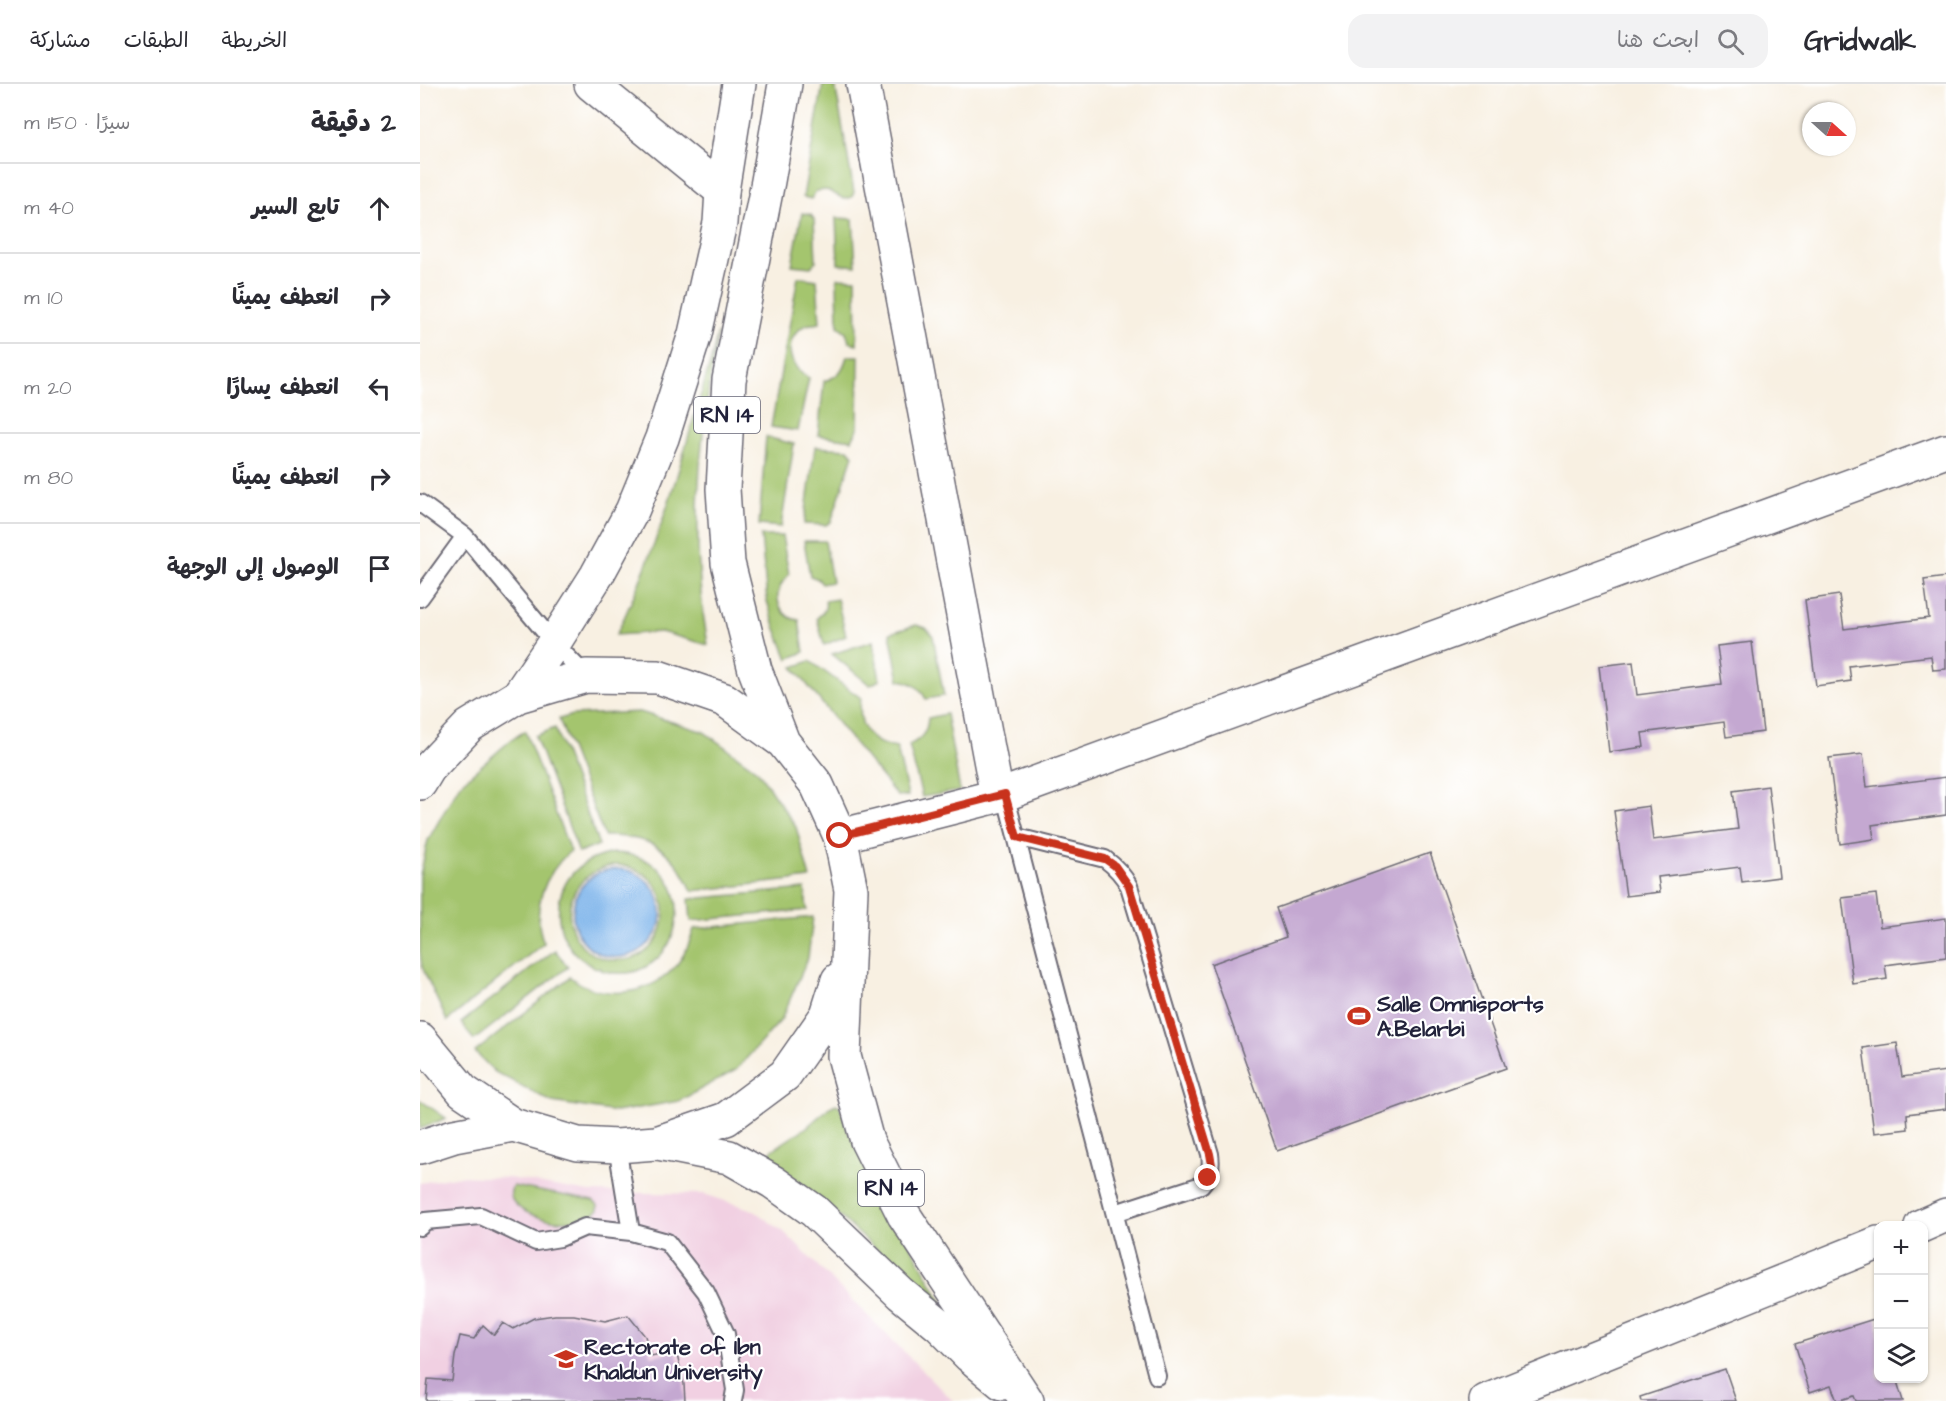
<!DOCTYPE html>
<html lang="ar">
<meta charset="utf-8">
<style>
body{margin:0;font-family:"Architects Daughter","Playpen Sans Arabic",sans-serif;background:#f2f2f3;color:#2b2b33;direction:rtl}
.controls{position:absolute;right:18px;bottom:18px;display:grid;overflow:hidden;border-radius:12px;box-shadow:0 2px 4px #0004}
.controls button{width:54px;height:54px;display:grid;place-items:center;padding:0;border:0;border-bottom:2px solid #e1e1e2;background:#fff;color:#2b2b33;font:30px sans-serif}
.compass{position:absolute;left:1382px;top:18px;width:54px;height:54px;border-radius:50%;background:#fff;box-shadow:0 2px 4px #0004;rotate:111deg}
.stop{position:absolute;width:18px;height:18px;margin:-14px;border:4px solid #c8321e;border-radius:50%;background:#fff}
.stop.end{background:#c8321e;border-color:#fff;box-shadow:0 2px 6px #0008}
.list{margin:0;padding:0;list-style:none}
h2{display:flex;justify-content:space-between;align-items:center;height:78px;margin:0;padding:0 24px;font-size:26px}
h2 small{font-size:20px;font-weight:400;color:#7c7c81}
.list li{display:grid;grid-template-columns:39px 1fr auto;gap:18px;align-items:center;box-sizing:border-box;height:90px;padding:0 24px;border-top:2px solid #e1e1e2}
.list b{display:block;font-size:22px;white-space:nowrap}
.list em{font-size:20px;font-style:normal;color:#7c7c81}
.icon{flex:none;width:33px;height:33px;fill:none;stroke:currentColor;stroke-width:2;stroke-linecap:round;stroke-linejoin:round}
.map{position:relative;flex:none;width:1526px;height:1317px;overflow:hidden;direction:ltr}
header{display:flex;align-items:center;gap:36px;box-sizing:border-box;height:84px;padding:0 30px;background:#fff;border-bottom:2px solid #e1e1e2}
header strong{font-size:28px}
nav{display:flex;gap:33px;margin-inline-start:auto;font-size:21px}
.search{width:420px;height:54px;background:#f2f2f3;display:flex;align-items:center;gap:15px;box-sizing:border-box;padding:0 21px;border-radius:18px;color:#7c7c81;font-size:22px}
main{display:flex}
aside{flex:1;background:#fff}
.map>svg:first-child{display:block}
</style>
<header>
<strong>Gridwalk</strong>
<div class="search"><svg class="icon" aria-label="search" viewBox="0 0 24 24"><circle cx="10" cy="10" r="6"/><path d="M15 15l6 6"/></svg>ابحث هنا</div>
<nav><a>الخريطة</a><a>الطبقات</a><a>مشاركة</a></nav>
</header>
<main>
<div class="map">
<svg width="1526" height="1317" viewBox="0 0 1526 1317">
<rect width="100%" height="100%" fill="#fff"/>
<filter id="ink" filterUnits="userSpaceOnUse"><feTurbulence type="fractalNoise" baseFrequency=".0167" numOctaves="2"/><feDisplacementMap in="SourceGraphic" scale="12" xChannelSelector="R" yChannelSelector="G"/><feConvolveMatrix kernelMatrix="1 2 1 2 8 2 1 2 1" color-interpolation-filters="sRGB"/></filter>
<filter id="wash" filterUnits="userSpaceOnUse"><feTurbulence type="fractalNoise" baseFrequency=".008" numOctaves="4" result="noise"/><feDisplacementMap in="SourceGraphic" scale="24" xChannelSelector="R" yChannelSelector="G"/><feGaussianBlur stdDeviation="1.35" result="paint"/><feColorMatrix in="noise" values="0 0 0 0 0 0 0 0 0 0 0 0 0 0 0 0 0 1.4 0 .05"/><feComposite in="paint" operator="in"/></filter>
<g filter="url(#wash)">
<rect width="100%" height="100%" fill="#f8f0e2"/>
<!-- built -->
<path fill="#f1d0e2" d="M40,1092L89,1094L169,1108L284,1110L333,1126L364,1148L533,1317H0V1099Z"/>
<!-- green -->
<path fill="#a4c56e" stroke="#637454" stroke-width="1.5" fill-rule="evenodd" d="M403,0H415L434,108L432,113L424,115L407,106L396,107L391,115L383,113Z
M382,129L391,131L394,135L396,177L391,183L372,181Z
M416,134L433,135L436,182L418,180Z
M378,193L397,196L400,239C396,240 389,240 386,241C362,254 367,283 389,294L378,347L351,343Z
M417,194L436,195L437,260L429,258L426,248L418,242Z
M298,248C279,352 269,456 288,561L241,548L196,551C229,483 252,413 272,340C281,310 291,279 298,248Z
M427,272H439L438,344L432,356L398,351L404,297C418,293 423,287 427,272Z
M346,353L374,360L361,443L339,441Z
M395,363L428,365L433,371L411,438L406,441L384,440Z
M341,452H362L369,490C366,494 362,498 360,503C353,518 364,535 379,536L384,568L368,575L356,545L347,517Z
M384,457H405L412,498L402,500L398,495L390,492Z
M417,515L426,552L404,561L397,534C403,529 407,525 405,517Z
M496,541L506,544L513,552L524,612L506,615C499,603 493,598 479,596L470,549Z
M453,557L460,596L450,601L412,570Z
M390,577L441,614C437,643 449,660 477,664L488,712H477L373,583Z
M220,628L284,648L338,687L376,743L390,794L272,807C255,766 229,751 184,752L139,635L153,631Z
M526,630L540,707L502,713L489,661C502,655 507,648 508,634Z
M135,644L179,761L159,769L115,652Z
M105,647L150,767C124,791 110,825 124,859L27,937L2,883L0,867V792L8,756L40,700L91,656Z
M193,769C295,772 263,912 181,886V884C176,885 172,882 166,878C136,860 129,816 153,789C164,777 178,772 193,769ZM197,781C266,788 254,880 195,876C138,873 130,790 197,781Z
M385,805L387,826L271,837L269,815Z
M393,833L388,874L361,936L316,986L259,1017L196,1028L132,1018L75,988L55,968L150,893C183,918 233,912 258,879C266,869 270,857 274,845Z
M135,866L148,883L54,956L41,939Z
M0,1016L26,1034L0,1045Z
M416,1020L420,1022L428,1047L523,1220H516L425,1137L351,1075L348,1070L351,1067L387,1043L410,1023Z
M93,1102L173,1117L178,1121V1126C157,1151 76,1130 93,1102Z"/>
<!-- water -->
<path fill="#7ab2ea" stroke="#4e6a92" stroke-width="1.5" d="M153 829a44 44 0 1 1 88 0a44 44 0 1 1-88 0Z"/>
<g id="blocks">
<!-- building -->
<path fill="#c4a8d1" d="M1526,493V585L1513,586L1511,572L1429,582L1431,597L1396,602L1385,516L1419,511L1424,545L1509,534L1504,496Z
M1332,558L1343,648L1306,653L1304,638L1222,649L1224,663L1189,668L1179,582L1213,578L1217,611L1302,600L1297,562Z
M1443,670L1447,703L1526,693V731L1452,741L1454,755L1420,760L1409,674Z
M1348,702L1359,793L1322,798L1320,783L1238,793L1240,808L1206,812L1194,727L1229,722L1233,756L1318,745L1313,707Z
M1010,769L1086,984L857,1067L791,880L866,853L856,824Z
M1456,810L1460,843L1526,834V873L1465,881L1467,895L1433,900L1422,814Z
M1477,959L1482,993L1526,987V1025L1487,1030L1488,1045L1454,1049L1443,964Z
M135,1231H154L185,1237L208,1231L225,1252L231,1272L256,1267L264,1300L265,1317H6L8,1295L32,1297L35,1272L40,1252L54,1255L63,1241L74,1251L83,1239L93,1245L114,1234Z
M1457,1234L1458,1240V1294H1476L1483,1317H1436L1434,1312L1417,1317L1411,1301L1390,1308L1375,1260Z
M1305,1285L1316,1317H1221L1220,1313Z"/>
</g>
</g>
<g filter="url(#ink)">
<use href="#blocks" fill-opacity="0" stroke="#6d6a75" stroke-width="1.5"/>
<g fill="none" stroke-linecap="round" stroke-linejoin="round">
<!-- lane casing -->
<g stroke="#6d6a75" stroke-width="20">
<path id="lane" d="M0,419L45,452L134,559L166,592
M0,514L45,452
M585,710L737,1292
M597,753L685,775C696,783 703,791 709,802L790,1070C792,1083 790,1091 781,1101L695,1129
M197,1062L211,1148
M0,1143L5,1137L61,1132L116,1158L140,1154L165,1143L211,1148L247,1158L286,1208L306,1250L315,1306L313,1317"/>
</g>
<!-- street casing -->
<g stroke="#6d6a75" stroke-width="36">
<path id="street" d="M171,0L302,107
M443,0L577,712
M420,752L585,710L1526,367
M1501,1142L1526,1131
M1066,1317L1458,1159"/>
</g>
<!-- highway casing -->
<g stroke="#6d6a75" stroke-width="36">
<path id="highway" d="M98,612L134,559L177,491L212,427L242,354L275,250L300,139L302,107L319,0
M363,658L335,586L308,479L303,405L309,296L348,97L365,0
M0,699L9,684L49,642L98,612L166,592L238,593L305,616L363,658L397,701L420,752L431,806L424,972L447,1057L484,1131L607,1317
M0,955L43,1007L93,1041L158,1060L197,1062L236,1059L306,1035L365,991L407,931L418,896
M238,1059L309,1073L353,1098L394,1127L481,1210L520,1242L550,1272L582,1299
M0,1063L34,1052L93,1041"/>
</g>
<!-- lane -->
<use href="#lane" stroke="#fff" stroke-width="16"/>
<!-- street -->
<use href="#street" stroke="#fff" stroke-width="33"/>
<!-- highway -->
<use href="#highway" stroke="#fff" stroke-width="33"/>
</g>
</g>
<g fill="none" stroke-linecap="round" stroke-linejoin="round" filter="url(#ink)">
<!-- route -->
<path stroke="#c8321e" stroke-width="8" d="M420,752L585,710L597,753L685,775L695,782L709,802L790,1070L792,1081L788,1094"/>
</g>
<!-- icons -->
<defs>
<g id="stadium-bare" transform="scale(1.8)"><path d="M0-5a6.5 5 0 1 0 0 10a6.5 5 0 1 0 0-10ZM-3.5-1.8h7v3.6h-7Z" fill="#c8321e" stroke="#fff" stroke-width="2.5" paint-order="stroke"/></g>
<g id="university-bare" transform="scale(1.8)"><path d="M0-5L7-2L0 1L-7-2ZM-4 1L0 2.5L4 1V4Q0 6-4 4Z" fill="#c8321e" stroke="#fff" stroke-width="2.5" paint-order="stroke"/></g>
</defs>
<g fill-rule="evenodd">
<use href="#stadium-bare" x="939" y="932"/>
<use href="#university-bare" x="146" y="1275"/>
</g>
<g text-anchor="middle" stroke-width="4.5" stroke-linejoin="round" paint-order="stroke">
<!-- shield labels -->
<g fill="#fff" stroke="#646476" stroke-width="1.5">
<rect x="274" y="313" width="66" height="36" rx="4.5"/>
<rect x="438" y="1086" width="66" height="36" rx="4.5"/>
</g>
<g font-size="21" font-weight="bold" fill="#22223b">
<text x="307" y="338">RN 14</text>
<text x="471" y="1111">RN 14</text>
</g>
<!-- poi labels -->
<g font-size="22" font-weight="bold" fill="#22223b" stroke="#fff" text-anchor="start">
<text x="957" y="927">Salle Omnisports<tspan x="957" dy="25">A.Belarbi</tspan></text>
<text x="164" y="1270">Rectorate of Ibn<tspan x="164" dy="25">Khaldun University</tspan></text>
</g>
</g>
</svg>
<div class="controls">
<button>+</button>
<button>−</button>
<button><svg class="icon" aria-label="layers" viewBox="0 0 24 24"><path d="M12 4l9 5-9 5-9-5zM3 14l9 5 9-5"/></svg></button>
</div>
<svg class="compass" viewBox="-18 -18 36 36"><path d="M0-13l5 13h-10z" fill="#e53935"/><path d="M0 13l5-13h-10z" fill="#7c7c81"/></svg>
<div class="stop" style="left:420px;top:752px"></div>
<div class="stop end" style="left:788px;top:1094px"></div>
</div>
<aside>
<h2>2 دقيقة<small>سيرًا · 150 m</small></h2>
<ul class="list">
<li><svg class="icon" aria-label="ahead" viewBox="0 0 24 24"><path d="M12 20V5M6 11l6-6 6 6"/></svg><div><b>تابع السير</b></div><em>40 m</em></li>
<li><svg class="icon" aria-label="right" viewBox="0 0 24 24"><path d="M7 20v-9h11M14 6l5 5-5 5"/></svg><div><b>انعطف يمينًا</b></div><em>10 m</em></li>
<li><svg class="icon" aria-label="left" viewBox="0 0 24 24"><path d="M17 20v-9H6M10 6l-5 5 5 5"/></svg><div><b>انعطف يسارًا</b></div><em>20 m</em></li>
<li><svg class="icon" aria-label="right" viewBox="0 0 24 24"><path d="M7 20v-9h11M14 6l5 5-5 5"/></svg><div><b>انعطف يمينًا</b></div><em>80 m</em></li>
<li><svg class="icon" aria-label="arrive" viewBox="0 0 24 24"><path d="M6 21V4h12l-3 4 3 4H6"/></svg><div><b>الوصول إلى الوجهة</b></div></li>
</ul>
</aside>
</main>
